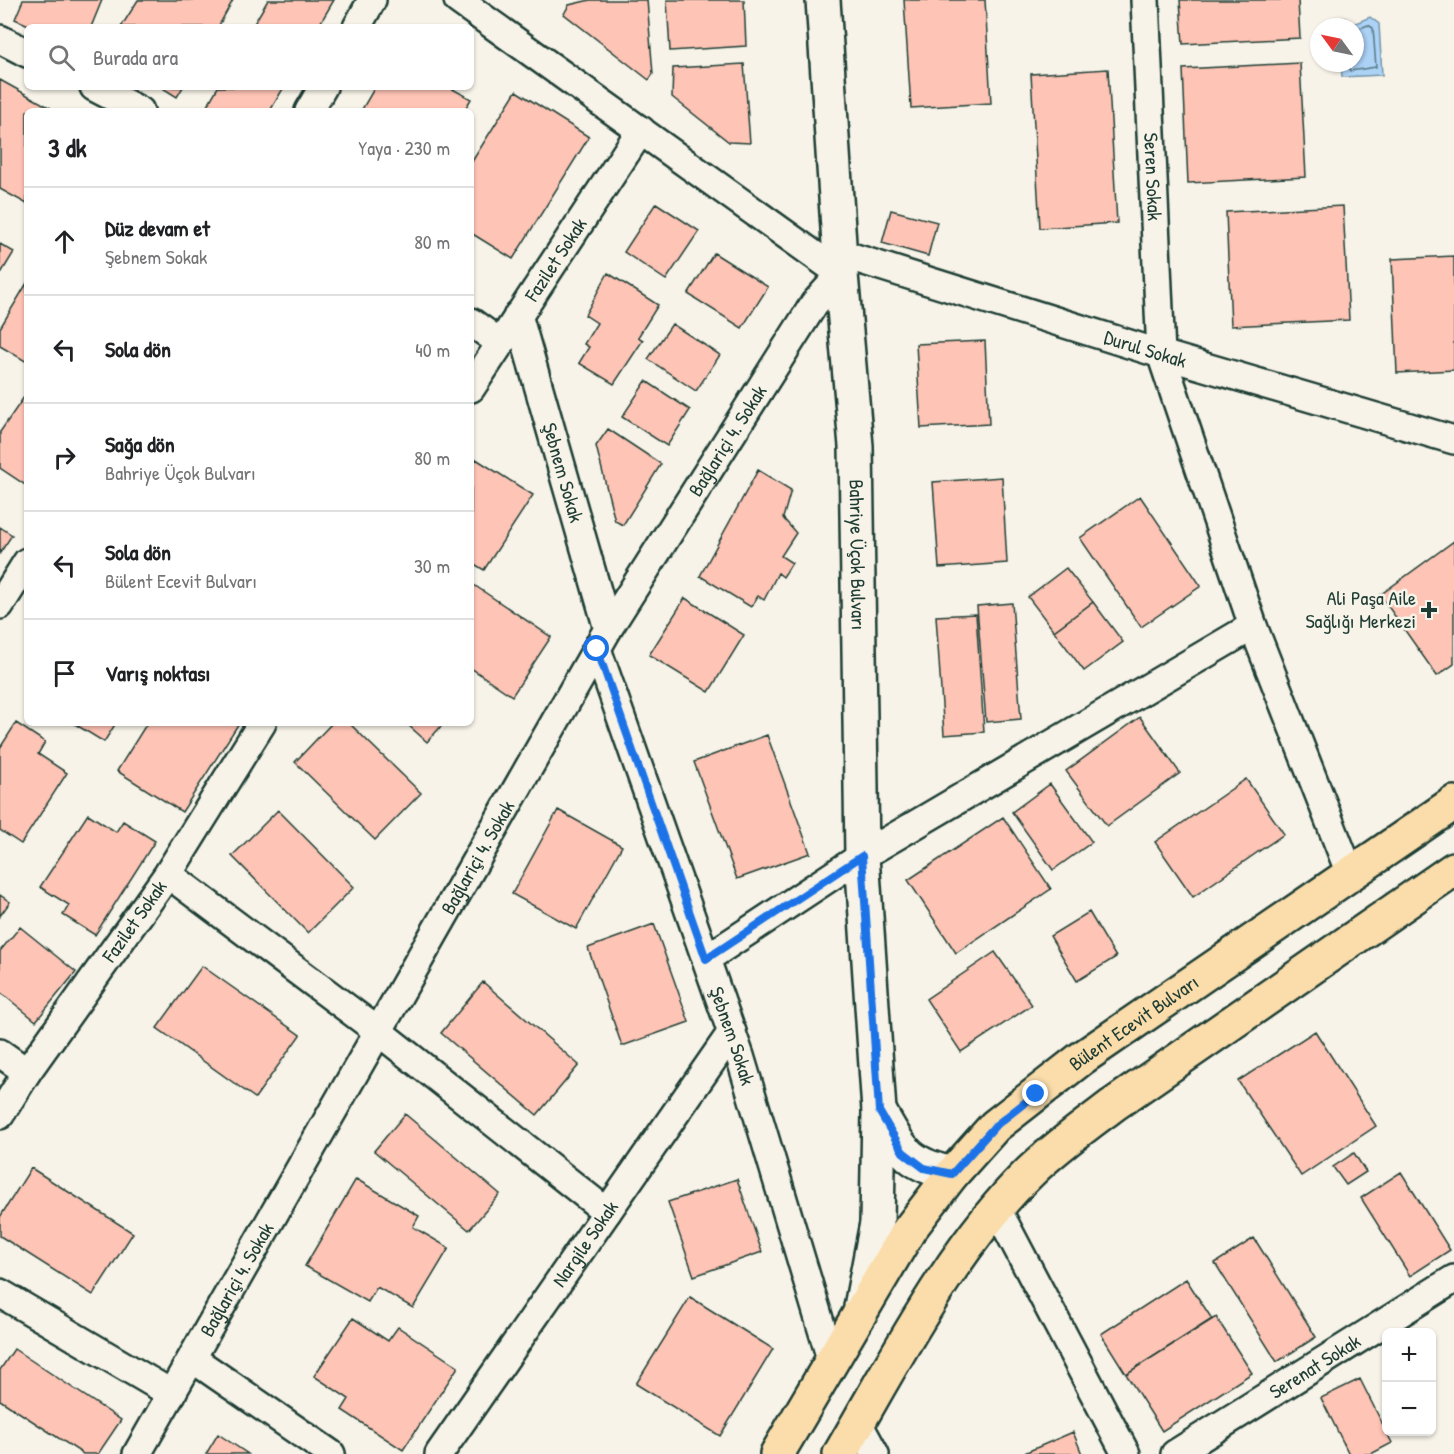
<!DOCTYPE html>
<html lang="tr">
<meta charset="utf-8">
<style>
body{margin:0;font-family:"Patrick Hand",sans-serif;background:#f6f6f6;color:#202124}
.controls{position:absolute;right:18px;bottom:18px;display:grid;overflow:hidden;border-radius:9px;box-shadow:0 2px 4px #0004}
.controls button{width:54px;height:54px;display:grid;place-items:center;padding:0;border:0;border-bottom:2px solid #e0e0e0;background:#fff;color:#202124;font:30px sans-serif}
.compass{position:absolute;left:1310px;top:18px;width:54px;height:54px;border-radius:50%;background:#fff;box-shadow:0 2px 4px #0004;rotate:303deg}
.stop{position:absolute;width:18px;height:18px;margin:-14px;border:4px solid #1a73e8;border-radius:50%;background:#fff}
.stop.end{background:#1a73e8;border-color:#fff;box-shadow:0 2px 6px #0008}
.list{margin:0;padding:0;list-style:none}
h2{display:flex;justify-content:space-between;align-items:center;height:78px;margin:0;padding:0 24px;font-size:26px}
h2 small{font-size:20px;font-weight:400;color:#757577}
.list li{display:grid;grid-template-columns:39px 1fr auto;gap:18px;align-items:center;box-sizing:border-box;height:108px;padding:0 24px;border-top:2px solid #e0e0e0}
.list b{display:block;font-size:22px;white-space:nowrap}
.list p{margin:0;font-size:20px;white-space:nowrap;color:#757577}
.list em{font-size:20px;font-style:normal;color:#757577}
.icon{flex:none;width:33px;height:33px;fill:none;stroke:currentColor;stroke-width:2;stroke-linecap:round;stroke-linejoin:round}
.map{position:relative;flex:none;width:1454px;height:1454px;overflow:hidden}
.search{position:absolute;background:#fff;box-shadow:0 2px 4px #0004;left:24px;top:24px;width:450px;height:66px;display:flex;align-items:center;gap:15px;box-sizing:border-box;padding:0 21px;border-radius:9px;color:#757577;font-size:22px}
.panel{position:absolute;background:#fff;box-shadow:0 2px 4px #0004;left:24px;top:108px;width:450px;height:618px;border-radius:9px}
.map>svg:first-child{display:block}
</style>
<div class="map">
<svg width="1454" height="1454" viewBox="0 0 1454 1454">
<rect width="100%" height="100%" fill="#f7f3e8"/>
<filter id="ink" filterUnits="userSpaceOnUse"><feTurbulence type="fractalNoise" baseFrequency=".0167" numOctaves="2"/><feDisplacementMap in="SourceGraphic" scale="12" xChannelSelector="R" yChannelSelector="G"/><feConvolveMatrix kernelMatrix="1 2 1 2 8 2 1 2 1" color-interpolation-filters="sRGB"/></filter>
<g filter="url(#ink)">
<!-- water -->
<path fill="#acd2f6" stroke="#7496a8" stroke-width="1.5" d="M1370,17L1379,24L1382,75L1342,77L1341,63H1355V27H1339L1338,20L1345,18L1351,25Z"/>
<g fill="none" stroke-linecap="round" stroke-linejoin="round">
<!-- shore -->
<path stroke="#577982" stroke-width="1.5" d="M1347,63L1350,71L1376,67L1373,28L1368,25L1355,30"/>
</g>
<!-- building -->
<path fill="#fec4b5" stroke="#1f3d34" stroke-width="1.5" d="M23,0H102L91,27H33L15,19Z
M138,0H233L218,27H121Z
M268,0H334L318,27H252Z
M590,0H647L653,74L649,80L564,14L569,5Z
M667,0H744L746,46L670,51Z
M904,0H985L991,103L911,108Z
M1180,0H1298L1300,38L1183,44Z
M1300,63L1306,177L1188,183L1183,69Z
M744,64L750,143L729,142L672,97L673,68Z
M1108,69L1117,223L1040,228L1031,74Z
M0,80L56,111H27V204L0,189Z
M161,87H183L177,97Z
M218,87H284L270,111H204Z
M375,87H449L471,99L464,111H361Z
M516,91L589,137L513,259L471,233V163Z
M656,203L699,231L666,280L624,252Z
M1343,206L1349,320L1231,326L1226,212Z
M891,210L937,222L928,256L882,243Z
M0,244L14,252L0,275Z
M714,253L768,287L742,328L688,294Z
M1454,256V370L1397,373L1392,259Z
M608,273L658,305L638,337L643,340L614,384L579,363L589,347L584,344L597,323L585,315Z
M27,283V362L0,346V328Z
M672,324L720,355L696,391L648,359Z
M985,341L989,424L921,428L916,344Z
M646,381L690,410L667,446L622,417Z
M24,397L27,399V486L0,468V432Z
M608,429L661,464L623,525L615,521L596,446Z
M476,459L533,495L484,570L471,562V468Z
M758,470L791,490L783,518L796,533L781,556L792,563L783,577L778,573L764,600L758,596L751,607L700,576Z
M1002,477L1007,563L939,568L933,482Z
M1140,496L1201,586L1141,627L1080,538Z
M0,527L12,535L0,553Z
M1454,541V664L1437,676L1380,595Z
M1066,568L1093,602L1054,631L1028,597Z
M471,583L551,637L512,696L471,668Z
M685,598L744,635L709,692L649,655Z
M1093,602L1123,642L1084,671L1054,631Z
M1012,603L1021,719L986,722L977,606Z
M976,614L984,732L944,735L936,616Z
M1140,717L1180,773L1107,826L1066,771Z
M16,723L45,742L38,754L67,773L21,844L0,830V748Z
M73,723H116L104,742Z
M147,723H239L182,812L117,771Z
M332,723H349L421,793L375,840L295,762Z
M406,723H444L427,742Z
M767,735L810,853L737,879L694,762Z
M1246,779L1284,834L1193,897L1155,842Z
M1050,784L1092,842L1053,870L1012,812Z
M278,810L354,887L308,933L232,856Z
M558,810L622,846L576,929L512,894Z
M88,814L116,832L123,821L155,841L95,935L63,915L69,905L40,887Z
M1003,817L1051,889L956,953L908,880Z
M0,895L10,902L0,916Z
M1089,912L1116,957L1077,981L1050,936Z
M654,924L689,1022L622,1046L588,948Z
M20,927L76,972L36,1021L0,992V951Z
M995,952L1032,1005L961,1052L926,999Z
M202,966L300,1035L255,1098L157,1028Z
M483,982L579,1065L537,1115L441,1033Z
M1315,1031L1376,1126L1301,1176L1238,1081Z
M405,1114L500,1194L469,1230L374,1151Z
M1354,1153L1366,1172L1346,1185L1333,1167Z
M31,1168L133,1233L93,1295L0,1236V1217Z
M1401,1172L1450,1250L1410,1276L1361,1198Z
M356,1179L419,1216L413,1227L449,1248L413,1308L377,1287L368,1302L305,1266Z
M737,1179L762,1252L694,1276L668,1202Z
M1254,1238L1316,1337L1277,1362L1215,1263Z
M1186,1279L1212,1319L1126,1374L1101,1334Z
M690,1297L773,1349L720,1436L636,1384Z
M1216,1317L1252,1373L1162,1431L1126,1374Z
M353,1318L388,1341L398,1327L458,1367L403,1450L342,1410L349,1399L314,1376Z
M14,1349L121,1420L98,1454H83L0,1400V1370Z
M1360,1379L1392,1443L1371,1454H1349L1321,1398Z
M1073,1432L1082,1454H1022Z
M218,1434L248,1454H206Z"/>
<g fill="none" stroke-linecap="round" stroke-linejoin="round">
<!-- minor casing -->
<g stroke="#1f3d34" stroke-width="32">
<g id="minor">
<path id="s1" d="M1145,0L1161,354L1253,626L1351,876"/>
<path d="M357,27L372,0"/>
<path d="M0,39L27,53"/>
<path d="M94,87L140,111"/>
<path d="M309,111L323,87"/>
<path id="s2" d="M839,253L1161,354L1454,440"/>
<path id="s3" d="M518,315L608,629"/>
<path d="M471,322L499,342"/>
<path id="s4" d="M471,388L641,130"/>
<path d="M0,605L27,562"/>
<path id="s5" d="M597,649L740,1056L831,1359"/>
<path d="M168,874L379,1032L607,1212"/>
<path d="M706,959L862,856L1253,626"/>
<path d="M0,1053L27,1072"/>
<path id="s6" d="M0,1115L27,1072L168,874L262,723"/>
<path d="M997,1209L1126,1454"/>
<path d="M0,1293L172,1394"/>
<path d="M193,1359L331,1454"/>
<path d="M858,1423L875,1454"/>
<path id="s7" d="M137,1454L608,629L814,304L841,274L458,0"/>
<path id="s8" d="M439,1454L732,1032"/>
<path id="s9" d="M1175,1454L1454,1279"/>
</g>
</g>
<!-- tertiary casing -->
<g stroke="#1f3d34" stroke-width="38">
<g id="tertiary">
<path id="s10" d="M823,0L841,274L856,446L862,856L879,1111L877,1223L861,1307"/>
<path d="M879,1111C902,1150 905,1163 952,1174"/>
</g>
</g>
<!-- primary casing -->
<g stroke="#1f3d34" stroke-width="38">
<g id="primary">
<path id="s11" d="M777,1454L909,1230L952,1174L995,1126L1082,1058L1454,803"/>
<path d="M840,1454C895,1360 953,1246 1031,1171C1057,1146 1085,1126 1113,1105L1454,869"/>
</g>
</g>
<!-- minor -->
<use href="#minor" stroke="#f7f3e8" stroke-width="27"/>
<!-- tertiary -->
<use href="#tertiary" stroke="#f7f3e8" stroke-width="33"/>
<!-- primary -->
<use href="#primary" stroke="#fbddab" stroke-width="33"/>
</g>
</g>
<g fill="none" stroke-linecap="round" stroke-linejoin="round" filter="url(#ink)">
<!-- route -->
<path stroke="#1a73e8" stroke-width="8" d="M597,649L706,959L862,856L879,1111L903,1152L924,1168L952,1174L995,1126L1036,1094"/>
</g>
<!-- markers -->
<path fill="#1f3d34" stroke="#f7f3e8" stroke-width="2" d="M1426 601h6v6h6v6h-6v6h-6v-6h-6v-6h6z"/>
<g text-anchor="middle" stroke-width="5" stroke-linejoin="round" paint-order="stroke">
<!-- street labels -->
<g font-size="20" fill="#1f3d34" stroke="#f7f3e8">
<text dy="7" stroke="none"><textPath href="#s1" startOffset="177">Seren Sokak</textPath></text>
<text dy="7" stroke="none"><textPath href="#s4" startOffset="154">Fazilet Sokak</textPath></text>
<text dy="7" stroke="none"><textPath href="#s2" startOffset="321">Durul Sokak</textPath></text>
<text dy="7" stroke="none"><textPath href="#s7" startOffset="1173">Bağlariçi 4. Sokak</textPath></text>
<text dy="7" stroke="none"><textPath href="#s3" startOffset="164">Şebnem Sokak</textPath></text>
<text dy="7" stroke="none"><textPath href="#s10" startOffset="556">Bahriye Üçok Bulvarı</textPath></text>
<text dy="7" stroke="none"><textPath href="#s7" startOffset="687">Bağlariçi 4. Sokak</textPath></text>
<text dy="7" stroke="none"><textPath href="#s6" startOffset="236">Fazilet Sokak</textPath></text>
<text dy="7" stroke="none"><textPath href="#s11" startOffset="568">Bülent Ecevit Bulvarı</textPath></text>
<text dy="7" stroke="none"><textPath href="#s5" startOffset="410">Şebnem Sokak</textPath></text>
<text dy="7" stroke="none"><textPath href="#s8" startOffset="256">Nargile Sokak</textPath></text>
<text dy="7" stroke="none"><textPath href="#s7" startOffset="201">Bağlariçi 4. Sokak</textPath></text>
<text dy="7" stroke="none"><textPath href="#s9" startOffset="165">Serenat Sokak</textPath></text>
</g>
<!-- poi labels -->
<g font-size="20" fill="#1f3d34" stroke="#f7f3e8" text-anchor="end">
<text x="1416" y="605">Ali Paşa Aile<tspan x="1416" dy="23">Sağlığı Merkezi</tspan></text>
</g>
</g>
</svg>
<div class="controls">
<button>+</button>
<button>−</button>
</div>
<svg class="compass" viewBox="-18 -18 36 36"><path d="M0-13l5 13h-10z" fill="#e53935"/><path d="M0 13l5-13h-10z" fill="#757577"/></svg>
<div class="stop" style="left:597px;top:649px"></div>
<div class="stop end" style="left:1036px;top:1094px"></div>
<div class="search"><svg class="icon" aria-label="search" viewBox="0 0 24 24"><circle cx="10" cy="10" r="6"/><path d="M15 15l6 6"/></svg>Burada ara</div>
<section class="panel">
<h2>3 dk<small>Yaya · 230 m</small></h2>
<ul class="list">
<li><svg class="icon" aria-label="ahead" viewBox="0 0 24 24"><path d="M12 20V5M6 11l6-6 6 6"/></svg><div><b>Düz devam et</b><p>Şebnem Sokak</p></div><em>80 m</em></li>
<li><svg class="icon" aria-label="left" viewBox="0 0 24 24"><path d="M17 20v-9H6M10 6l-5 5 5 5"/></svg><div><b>Sola dön</b></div><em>40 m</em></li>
<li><svg class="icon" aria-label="right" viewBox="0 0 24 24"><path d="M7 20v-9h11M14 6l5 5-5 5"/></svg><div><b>Sağa dön</b><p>Bahriye Üçok Bulvarı</p></div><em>80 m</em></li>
<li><svg class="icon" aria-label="left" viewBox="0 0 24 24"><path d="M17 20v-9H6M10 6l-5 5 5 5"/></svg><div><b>Sola dön</b><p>Bülent Ecevit Bulvarı</p></div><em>30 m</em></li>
<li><svg class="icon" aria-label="arrive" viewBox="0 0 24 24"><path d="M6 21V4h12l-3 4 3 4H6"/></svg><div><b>Varış noktası</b></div></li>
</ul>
</section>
</div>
